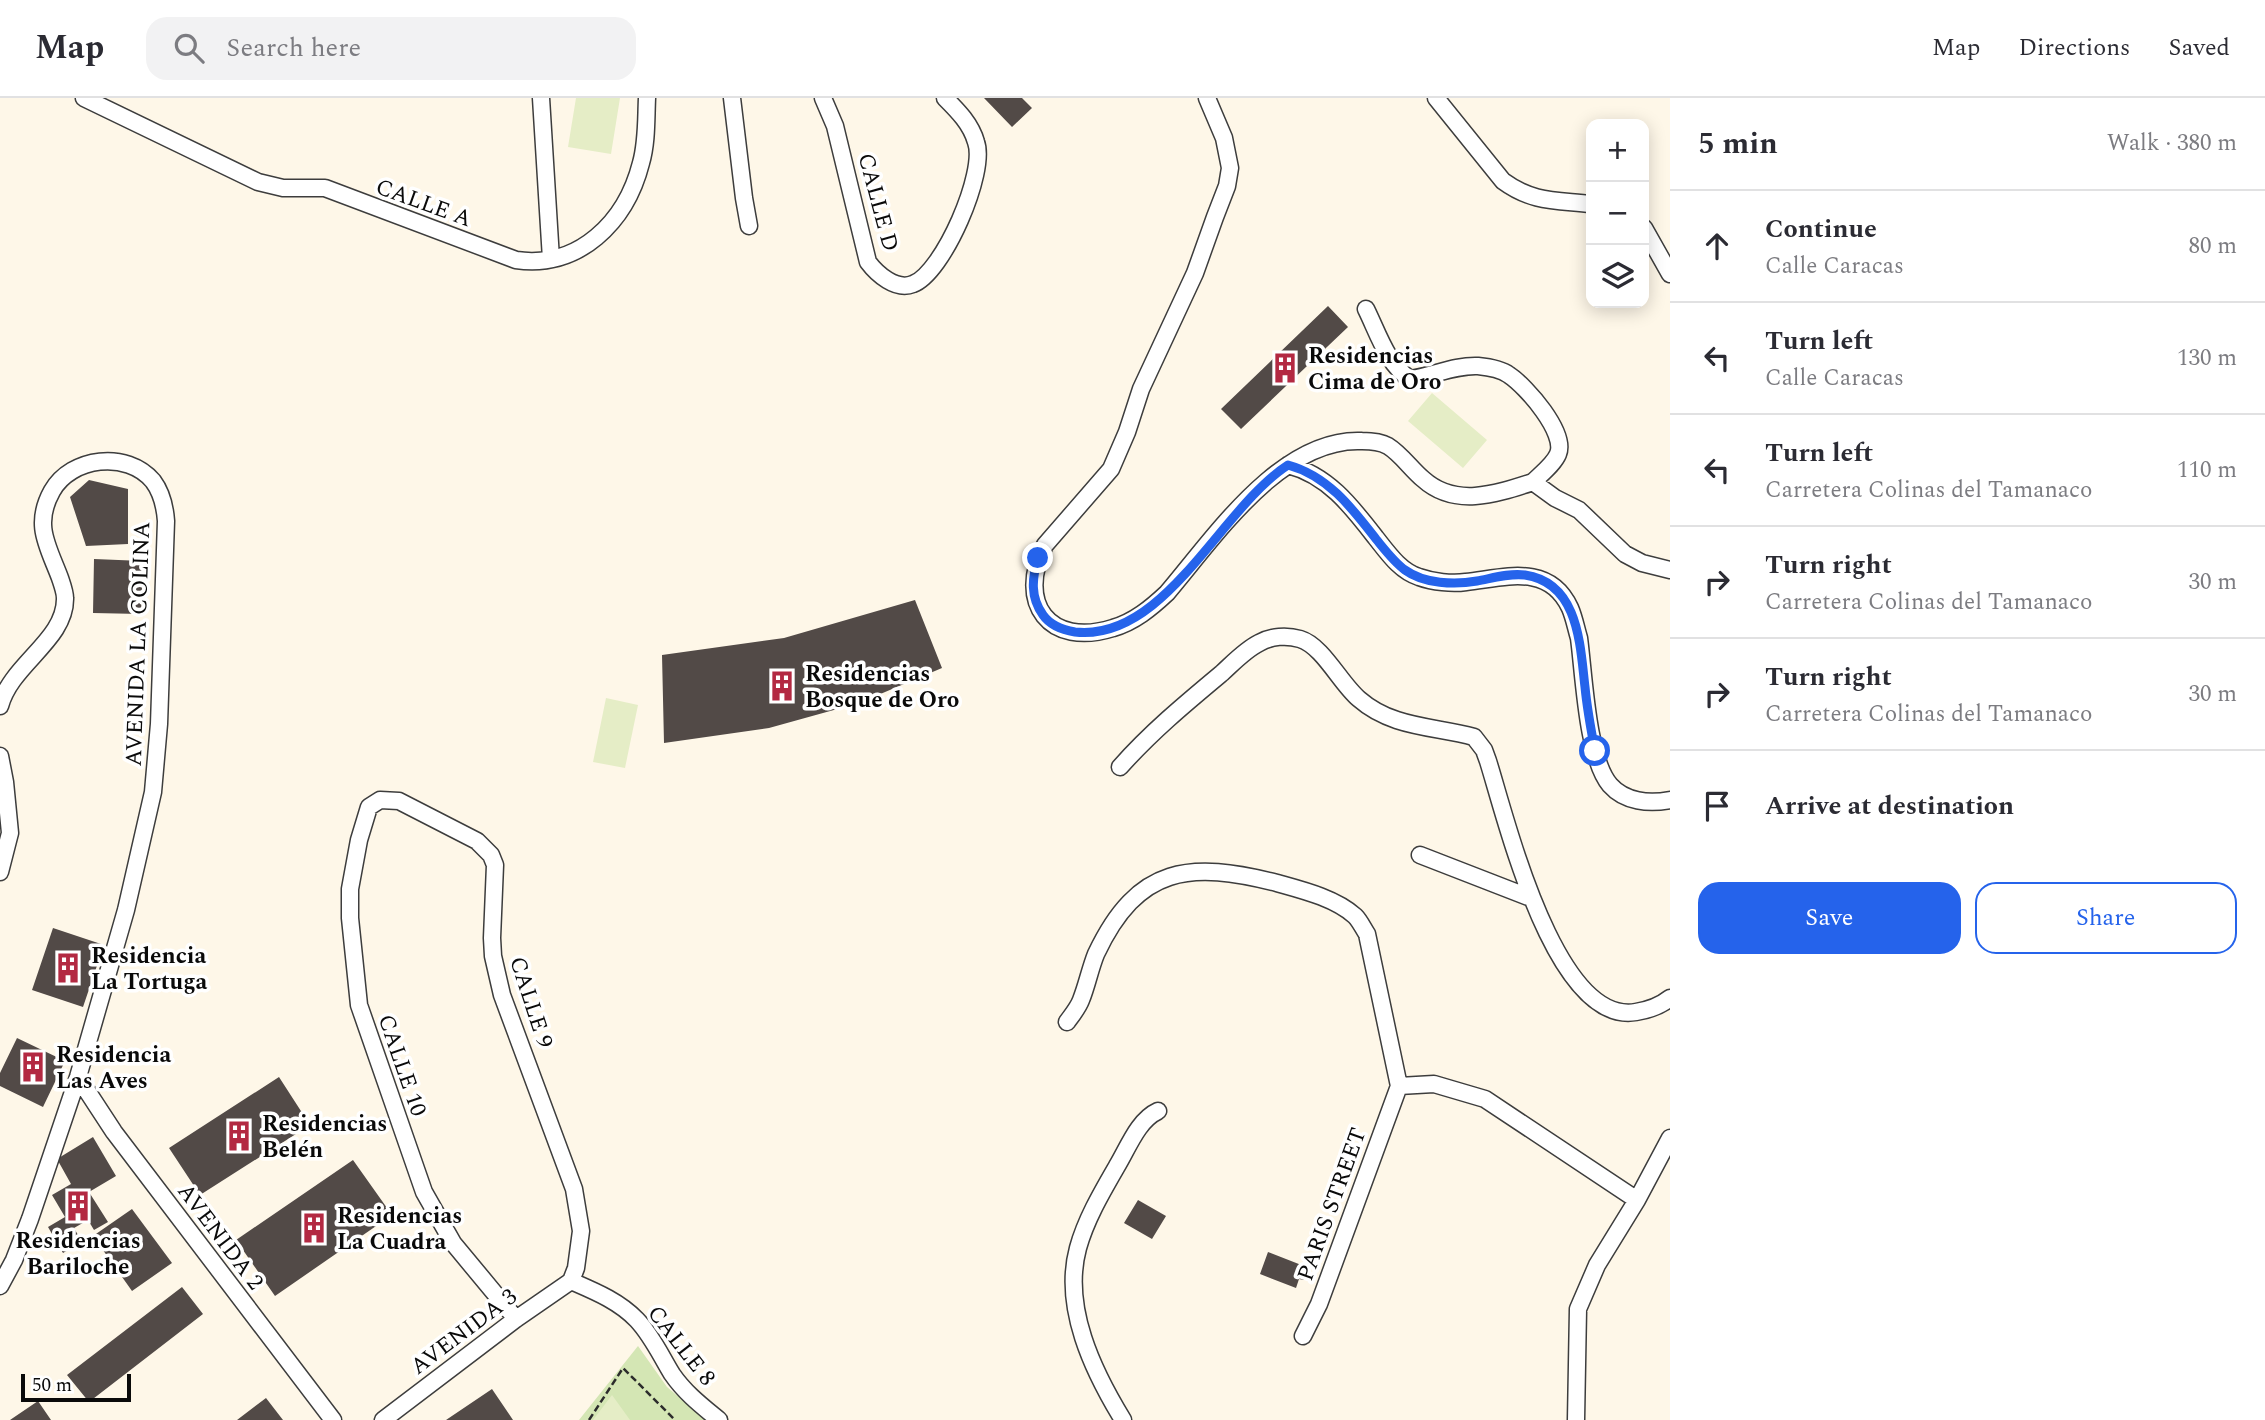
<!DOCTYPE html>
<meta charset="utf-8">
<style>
body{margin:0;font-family:Spectral,serif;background:#f2f2f3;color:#2b2b33}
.controls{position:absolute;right:21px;top:21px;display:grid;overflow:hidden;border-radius:14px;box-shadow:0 4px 18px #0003}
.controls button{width:63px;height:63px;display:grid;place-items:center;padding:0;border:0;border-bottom:2px solid #e1e1e2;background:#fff;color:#2b2b33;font:35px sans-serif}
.scale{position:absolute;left:21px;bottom:18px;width:110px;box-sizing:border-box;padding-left:7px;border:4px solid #0a0a0a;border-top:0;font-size:19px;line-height:24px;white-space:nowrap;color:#0a0a0a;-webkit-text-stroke:5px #fff;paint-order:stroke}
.stop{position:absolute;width:21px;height:21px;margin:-16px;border:5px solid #2563eb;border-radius:50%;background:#fff}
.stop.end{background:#2563eb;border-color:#fff;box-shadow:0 2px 7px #0008}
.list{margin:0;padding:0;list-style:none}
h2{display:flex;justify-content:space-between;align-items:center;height:91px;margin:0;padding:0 28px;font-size:30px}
h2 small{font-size:23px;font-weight:400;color:#7c7c81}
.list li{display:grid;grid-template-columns:46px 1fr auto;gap:21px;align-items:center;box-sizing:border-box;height:112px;padding:0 28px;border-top:2px solid #e1e1e2}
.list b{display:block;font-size:26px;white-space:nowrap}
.list p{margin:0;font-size:23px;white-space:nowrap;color:#7c7c81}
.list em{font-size:23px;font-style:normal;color:#7c7c81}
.actions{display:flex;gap:14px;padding:21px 28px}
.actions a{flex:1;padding:16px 0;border:2px solid #2563eb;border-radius:21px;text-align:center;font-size:24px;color:#2563eb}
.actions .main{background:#2563eb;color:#fff}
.icon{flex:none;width:38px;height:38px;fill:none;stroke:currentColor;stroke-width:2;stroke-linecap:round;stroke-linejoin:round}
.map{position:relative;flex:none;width:1670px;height:1322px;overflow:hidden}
header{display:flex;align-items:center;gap:42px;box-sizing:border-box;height:98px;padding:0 35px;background:#fff;border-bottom:2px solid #e1e1e2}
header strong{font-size:33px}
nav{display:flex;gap:38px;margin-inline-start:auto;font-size:24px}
.search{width:490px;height:63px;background:#f2f2f3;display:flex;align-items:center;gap:18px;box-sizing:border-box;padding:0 24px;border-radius:21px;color:#7c7c81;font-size:26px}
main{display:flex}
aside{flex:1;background:#fff}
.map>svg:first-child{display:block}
</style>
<header>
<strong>Map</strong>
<div class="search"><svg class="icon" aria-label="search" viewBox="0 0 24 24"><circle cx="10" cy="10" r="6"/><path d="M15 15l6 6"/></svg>Search here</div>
<nav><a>Map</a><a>Directions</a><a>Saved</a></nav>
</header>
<main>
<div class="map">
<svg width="1670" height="1322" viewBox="0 0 1670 1322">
<rect width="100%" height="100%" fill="#fef7e8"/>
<!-- green -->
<path fill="#d4e6b4" d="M638,1248L667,1289L706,1322H579Z"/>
<!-- pitch -->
<path fill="#e5edc6" d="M576,0H620L611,56L568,49Z
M1432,295L1487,342L1463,370L1408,323Z
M606,600L638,607L625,670L593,664Z
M612,1297L630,1322H593Z"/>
<!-- building -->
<path fill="#524a47" d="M984,0H1022L1032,10L1012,29Z
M1328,208L1348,229L1241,331L1221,311Z
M89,382L128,391V446L86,448L70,399Z
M94,461L143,463L141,516L93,515Z
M915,502L942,570L859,605L769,630L664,645L662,557L784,540Z
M53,830L104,847L83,909L32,892Z
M17,940L65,963L43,1009L0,988V975Z
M279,979L310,1027L200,1097L169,1050Z
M93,1039L116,1078L89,1094L108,1124L94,1132L88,1122L74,1130L82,1144L63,1155L48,1129L65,1119L52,1097L71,1086L57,1061Z
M353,1062L392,1117L275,1198L236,1142Z
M1138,1102L1166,1118L1152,1141L1124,1125Z
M132,1111L172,1165L132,1193L93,1138Z
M1268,1154L1309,1170L1304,1182L1299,1181L1296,1190L1260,1176Z
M182,1189L203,1216L89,1304L67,1277Z
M492,1291L513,1322H446Z
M266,1300L283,1322H237Z
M38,1303L51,1322H10Z"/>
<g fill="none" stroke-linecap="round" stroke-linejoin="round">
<!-- street casing -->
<g stroke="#3d3d3d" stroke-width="19">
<path id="street" d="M84,0L258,84L283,90H325L516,162C579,171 626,124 641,65C647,44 646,22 647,0
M541,0L551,161
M732,0L744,100L749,128
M823,0L835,28L868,164C877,176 896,193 913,186C943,175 987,74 976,44C971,26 958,13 945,0
M1207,0L1224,40L1230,70L1227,88L1215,119L1195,175L1141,291L1127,334L1111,371L1045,447C1016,505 1049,550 1113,530C1134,524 1151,510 1167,495C1214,440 1281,339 1362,343C1369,343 1381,344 1388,348C1401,356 1411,371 1423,381C1455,410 1496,396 1533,384
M1436,0L1503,83C1533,105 1557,102 1591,106
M1644,130L1670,176
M1366,211C1378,235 1387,266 1410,281C1433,278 1454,267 1478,268C1488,269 1501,271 1509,277C1526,288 1567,335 1558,356C1554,366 1541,376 1533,384
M1288,367C1328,377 1352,409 1376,440C1388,455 1400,473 1419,479C1433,484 1452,486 1466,484C1503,480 1549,464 1570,510C1574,519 1576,530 1579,540C1584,577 1587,660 1610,687C1625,704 1649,706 1670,702
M1533,384L1555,400L1579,412L1625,456L1642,465L1670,472
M0,608C11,566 66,542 65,500C65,494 62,486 60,480C48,448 33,427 52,393C71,359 127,352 153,383C162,395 165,409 166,423L159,626L153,694L126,812L78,979L30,1121L14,1162L0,1188
M0,658L5,684L10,735L0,774
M1120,669C1151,634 1186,605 1222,575C1233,565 1245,552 1259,545C1271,538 1287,537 1300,541C1323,548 1340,585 1359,601C1392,630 1434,628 1474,639L1484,652L1488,663C1506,720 1555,928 1636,914C1649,912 1660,908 1670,900
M1420,757L1531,800
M1067,924C1072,917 1078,910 1081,902C1087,887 1090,871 1096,856C1138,767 1190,763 1277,785C1302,792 1335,800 1355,818C1360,823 1363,830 1367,836L1399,988
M78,979L114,1034L333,1322
M1399,988L1434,986L1485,1001L1637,1102
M571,1183C594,1193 619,1203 637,1222C652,1238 661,1258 672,1276C685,1295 702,1308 719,1322
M516,1221L453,1145L424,1094L359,907L350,820V791L359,742L369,709L380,702L399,703L477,743L491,757L495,767L492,840L493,858L502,897L574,1091L581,1133L576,1170L571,1183
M1303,1238L1319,1206L1399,988
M383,1322L516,1221L571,1183
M1123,1322C1093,1273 1062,1209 1078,1150C1086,1121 1102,1094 1117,1068C1128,1050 1138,1022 1158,1013
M1576,1322L1578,1211L1597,1167L1637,1102L1670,1040"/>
</g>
<!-- path -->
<path stroke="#2c2c2c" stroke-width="2.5" stroke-dasharray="7 3.5" stroke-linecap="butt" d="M589,1322L623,1270L675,1322"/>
<!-- street -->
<use href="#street" stroke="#fff" stroke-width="16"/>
</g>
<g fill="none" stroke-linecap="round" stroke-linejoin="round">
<!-- route -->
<path stroke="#2563eb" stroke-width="9" d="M1038,460C1032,480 1030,499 1043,517C1050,527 1063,532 1075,534C1165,544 1220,411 1288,367C1328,378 1352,410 1376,441C1385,452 1394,464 1405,472C1424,486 1455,487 1477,483C1493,480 1509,475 1525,477C1579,485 1580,547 1585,589C1587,610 1591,632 1595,653"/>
</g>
<!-- icons -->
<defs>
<g id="building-bare" transform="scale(2.415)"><path d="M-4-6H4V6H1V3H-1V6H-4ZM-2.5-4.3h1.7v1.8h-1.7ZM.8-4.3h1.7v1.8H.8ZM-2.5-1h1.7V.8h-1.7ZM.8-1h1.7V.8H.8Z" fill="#b32942" stroke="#fff" stroke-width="2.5" paint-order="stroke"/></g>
</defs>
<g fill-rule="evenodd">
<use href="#building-bare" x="1285" y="270"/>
<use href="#building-bare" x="782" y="588"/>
<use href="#building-bare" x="68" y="870"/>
<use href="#building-bare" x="33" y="969"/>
<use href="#building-bare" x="239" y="1038"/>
<use href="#building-bare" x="78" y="1108"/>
<use href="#building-bare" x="314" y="1130"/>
</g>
<g text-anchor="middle" stroke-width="7" stroke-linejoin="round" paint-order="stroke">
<!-- street labels -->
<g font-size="23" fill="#0a0a0a" stroke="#fff">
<text transform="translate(424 104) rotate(20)" y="8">CALLE A</text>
<text transform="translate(879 104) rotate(75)" y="8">CALLE D</text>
<text transform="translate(137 546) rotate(-88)" y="8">AVENIDA LA COLINA</text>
<text transform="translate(532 904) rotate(72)" y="8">CALLE 9</text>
<text transform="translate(403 967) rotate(71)" y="8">CALLE 10</text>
<text transform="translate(1331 1106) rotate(-70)" y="8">PARIS STREET</text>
<text transform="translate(221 1138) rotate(53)" y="8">AVENIDA 2</text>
<text transform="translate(463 1233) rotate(-37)" y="8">AVENIDA 3</text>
<text transform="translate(682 1247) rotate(52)" y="8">CALLE 8</text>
</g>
<!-- poi labels -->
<g font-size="23" font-weight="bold" fill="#0a0a0a" stroke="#fff" text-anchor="start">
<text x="1308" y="265">Residencias<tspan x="1308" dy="26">Cima de Oro</tspan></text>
<text x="805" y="583">Residencias<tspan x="805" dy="26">Bosque de Oro</tspan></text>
<text x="91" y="865">Residencia<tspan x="91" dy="26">La Tortuga</tspan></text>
<text x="56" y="964">Residencia<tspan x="56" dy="26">Las Aves</tspan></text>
<text x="262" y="1033">Residencias<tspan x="262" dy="26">Belén</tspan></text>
<text x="337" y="1125">Residencias<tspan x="337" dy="26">La Cuadra</tspan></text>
<text x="78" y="1150" text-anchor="middle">Residencias<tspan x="78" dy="26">Bariloche</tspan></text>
</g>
</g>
</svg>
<div class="controls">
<button>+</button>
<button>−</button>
<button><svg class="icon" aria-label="layers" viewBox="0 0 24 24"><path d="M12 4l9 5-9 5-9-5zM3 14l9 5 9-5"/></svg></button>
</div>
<div class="scale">50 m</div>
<div class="stop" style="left:1595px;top:653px"></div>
<div class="stop end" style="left:1038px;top:460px"></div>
</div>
<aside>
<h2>5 min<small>Walk · 380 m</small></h2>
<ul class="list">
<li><svg class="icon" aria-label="ahead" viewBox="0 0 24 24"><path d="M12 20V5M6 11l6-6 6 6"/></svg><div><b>Continue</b><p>Calle Caracas</p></div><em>80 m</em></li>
<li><svg class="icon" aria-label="left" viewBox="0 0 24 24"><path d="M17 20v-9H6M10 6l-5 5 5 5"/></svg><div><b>Turn left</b><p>Calle Caracas</p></div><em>130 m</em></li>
<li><svg class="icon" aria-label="left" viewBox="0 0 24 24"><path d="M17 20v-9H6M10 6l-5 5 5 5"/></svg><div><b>Turn left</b><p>Carretera Colinas del Tamanaco</p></div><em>110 m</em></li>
<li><svg class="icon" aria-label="right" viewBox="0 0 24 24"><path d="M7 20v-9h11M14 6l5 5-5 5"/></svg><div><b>Turn right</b><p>Carretera Colinas del Tamanaco</p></div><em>30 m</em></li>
<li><svg class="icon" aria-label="right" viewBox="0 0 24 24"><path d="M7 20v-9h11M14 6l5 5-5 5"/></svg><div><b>Turn right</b><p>Carretera Colinas del Tamanaco</p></div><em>30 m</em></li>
<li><svg class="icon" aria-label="arrive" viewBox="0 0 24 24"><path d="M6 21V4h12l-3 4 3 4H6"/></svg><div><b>Arrive at destination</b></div></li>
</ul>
<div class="actions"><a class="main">Save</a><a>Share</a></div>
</aside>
</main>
